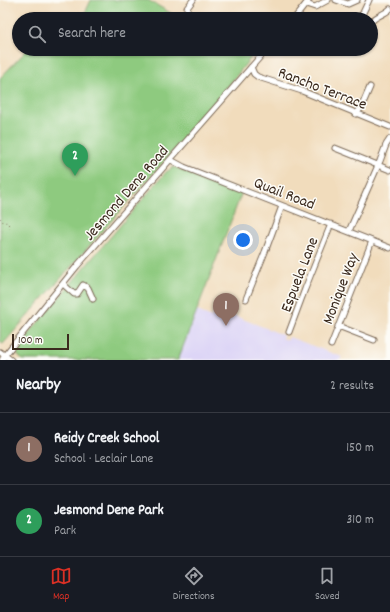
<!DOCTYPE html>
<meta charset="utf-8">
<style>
body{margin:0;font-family:Dekko,sans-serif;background:#242831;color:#f1f3f6}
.scale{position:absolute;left:12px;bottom:10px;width:57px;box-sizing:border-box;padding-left:4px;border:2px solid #3b2a1e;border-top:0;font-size:11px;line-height:14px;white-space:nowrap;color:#3b2a1e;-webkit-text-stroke:3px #fdfcf7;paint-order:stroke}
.you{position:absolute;left:243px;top:240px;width:14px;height:14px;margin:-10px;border:3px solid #fff;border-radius:50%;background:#1a73e8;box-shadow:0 0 0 6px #1a73e833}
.badge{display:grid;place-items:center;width:26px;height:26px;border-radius:50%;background:#d93025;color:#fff;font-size:13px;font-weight:700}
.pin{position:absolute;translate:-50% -33px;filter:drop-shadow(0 1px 2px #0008)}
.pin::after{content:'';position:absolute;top:21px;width:14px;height:12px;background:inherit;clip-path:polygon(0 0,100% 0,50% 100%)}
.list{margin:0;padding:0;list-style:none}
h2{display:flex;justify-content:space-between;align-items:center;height:52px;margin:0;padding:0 16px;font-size:17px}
h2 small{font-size:13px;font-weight:400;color:#9ea1a6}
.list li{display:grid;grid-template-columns:26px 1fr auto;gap:12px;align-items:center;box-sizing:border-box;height:72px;padding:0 16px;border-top:1px solid #363941}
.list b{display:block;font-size:15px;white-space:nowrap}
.list p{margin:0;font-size:13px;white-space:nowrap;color:#9ea1a6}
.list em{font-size:13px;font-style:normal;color:#9ea1a6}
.icon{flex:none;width:22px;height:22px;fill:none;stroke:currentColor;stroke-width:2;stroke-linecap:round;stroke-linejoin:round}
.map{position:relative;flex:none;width:390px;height:360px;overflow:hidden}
.search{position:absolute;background:#171b24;box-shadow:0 1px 3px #0004;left:12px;right:12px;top:12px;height:44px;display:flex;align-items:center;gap:10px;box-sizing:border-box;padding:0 14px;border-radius:22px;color:#9ea1a6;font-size:15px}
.sheet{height:196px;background:#171b24}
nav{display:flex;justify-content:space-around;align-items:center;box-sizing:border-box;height:56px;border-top:1px solid #363941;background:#171b24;font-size:11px;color:#9ea1a6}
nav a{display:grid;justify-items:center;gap:2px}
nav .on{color:#d93025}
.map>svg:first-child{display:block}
</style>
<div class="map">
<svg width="390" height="360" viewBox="0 0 390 360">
<rect width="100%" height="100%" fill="#fdfcf7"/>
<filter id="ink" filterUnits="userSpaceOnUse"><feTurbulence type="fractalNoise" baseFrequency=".025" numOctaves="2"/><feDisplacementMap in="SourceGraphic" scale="8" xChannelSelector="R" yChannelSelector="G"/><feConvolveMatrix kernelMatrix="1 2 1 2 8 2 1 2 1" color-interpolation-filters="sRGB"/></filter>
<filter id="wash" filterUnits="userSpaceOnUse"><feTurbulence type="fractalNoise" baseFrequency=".012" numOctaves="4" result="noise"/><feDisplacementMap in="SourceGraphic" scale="16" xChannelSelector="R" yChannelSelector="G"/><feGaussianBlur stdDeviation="0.9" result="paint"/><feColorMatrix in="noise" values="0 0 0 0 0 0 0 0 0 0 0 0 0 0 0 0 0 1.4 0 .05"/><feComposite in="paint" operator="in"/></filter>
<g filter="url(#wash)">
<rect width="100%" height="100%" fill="#f1dcbc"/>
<!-- built -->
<path fill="#ddd5f6" d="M215,308L283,335L282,338L288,340L289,337L342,357L340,360H178L197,311L212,317Z"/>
<!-- green -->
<path fill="#8eca7f" stroke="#647a4e" d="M91,0H148L181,19H78L86,11Z
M28,49H235L252,56L211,108L3,344L0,342V78Z
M174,167L242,192L178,360H23L19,357L17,354L19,347L21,343L72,282L166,172Z"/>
</g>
<g filter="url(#ink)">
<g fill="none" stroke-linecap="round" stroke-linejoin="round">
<!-- minor casing -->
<g stroke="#7b6855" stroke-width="7">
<path id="minor" d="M336,0L348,4L357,0
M306,4L315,7L328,0
M187,19V8L193,0
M294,19L309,0
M360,19L369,0
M371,22C375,16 384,15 390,9
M252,49L262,54
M349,49L352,51L356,49
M251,67L254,74L258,77L302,91L390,127
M356,114L361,108L370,87
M335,148L390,170
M171,160L184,167L390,248
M349,231L380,161L386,145L390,139
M63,284L74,294H77L83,285L88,288L93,299
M246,299L265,252L282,206
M338,326L374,340
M289,332L305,289L331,224
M331,345L372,241
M0,352L11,360
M2,360L5,355L77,266L267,49"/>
</g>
<!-- path -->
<path stroke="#7b6855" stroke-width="1" stroke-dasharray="1 3" stroke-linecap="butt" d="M0,218L4,223L6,222L8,223L10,229"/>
<!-- minor -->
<use href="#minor" stroke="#fff" stroke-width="5"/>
</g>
</g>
<g text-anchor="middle" stroke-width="3" stroke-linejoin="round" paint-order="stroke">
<!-- street labels -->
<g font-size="16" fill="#3b2a1e" stroke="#fdfcf7">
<text transform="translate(323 87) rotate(21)" y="6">Rancho Terrace</text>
<text transform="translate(125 192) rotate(-49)" y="6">Jesmond Dene Road</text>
<text transform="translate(285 192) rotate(21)" y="6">Quail Road</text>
<text transform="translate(298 274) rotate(-69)" y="6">Espuela Lane</text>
<text transform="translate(339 288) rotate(-69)" y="6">Monique Way</text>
</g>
</g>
</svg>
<div class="scale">100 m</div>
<div class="you"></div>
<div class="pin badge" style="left:226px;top:326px;background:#8d6e63">1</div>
<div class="pin badge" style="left:75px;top:176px;background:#2e9e5b">2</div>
<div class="search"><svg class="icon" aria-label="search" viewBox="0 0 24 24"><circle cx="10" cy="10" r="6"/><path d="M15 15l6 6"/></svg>Search here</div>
</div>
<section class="sheet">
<h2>Nearby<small>2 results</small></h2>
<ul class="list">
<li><span class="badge" style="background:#8d6e63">1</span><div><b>Reidy Creek School</b><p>School · Leclair Lane</p></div><em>150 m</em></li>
<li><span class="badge" style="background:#2e9e5b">2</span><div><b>Jesmond Dene Park</b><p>Park</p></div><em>310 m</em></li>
</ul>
</section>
<nav>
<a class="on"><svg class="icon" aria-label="map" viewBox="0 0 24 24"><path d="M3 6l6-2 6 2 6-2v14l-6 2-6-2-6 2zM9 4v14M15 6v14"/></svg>Map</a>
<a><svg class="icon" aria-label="directions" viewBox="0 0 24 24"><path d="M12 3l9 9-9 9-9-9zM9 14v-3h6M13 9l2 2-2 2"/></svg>Directions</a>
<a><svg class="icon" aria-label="saved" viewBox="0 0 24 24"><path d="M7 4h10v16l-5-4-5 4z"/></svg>Saved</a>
</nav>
